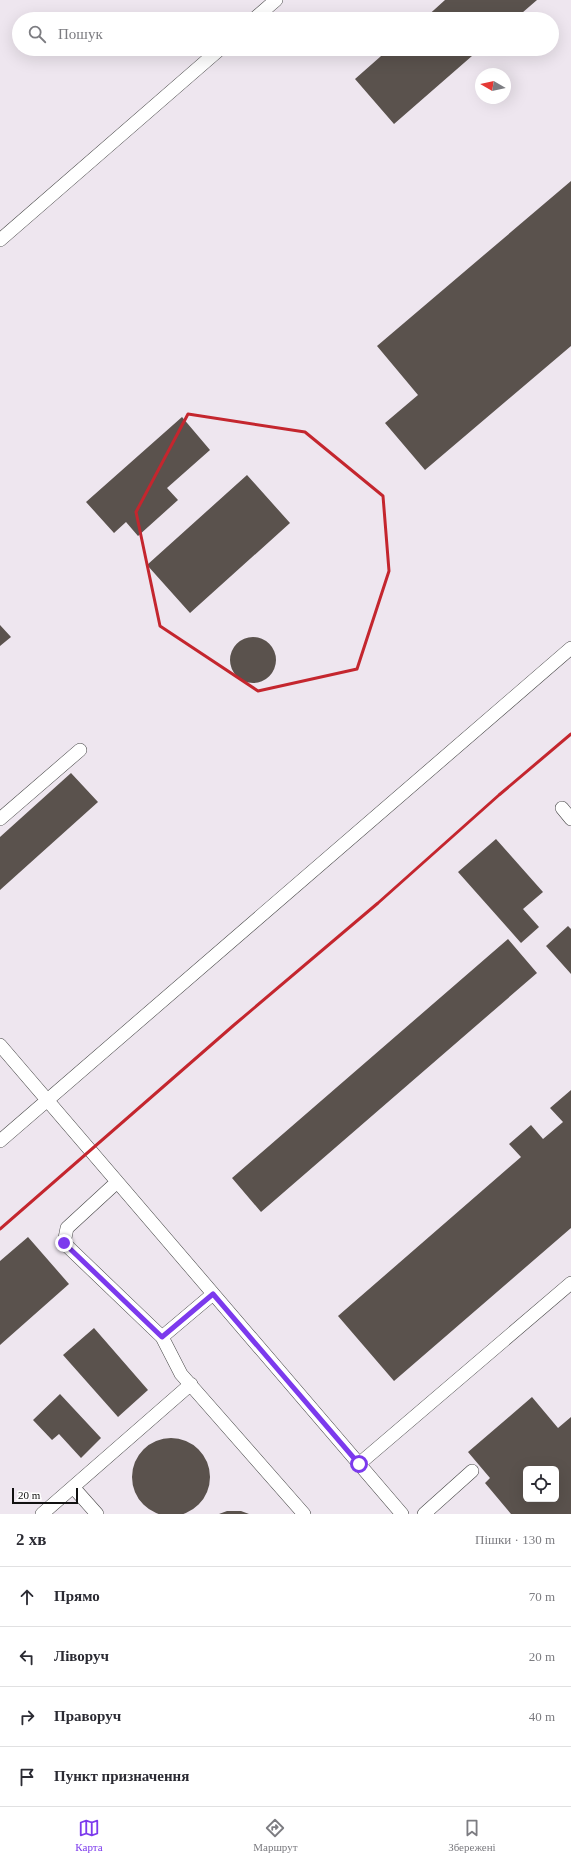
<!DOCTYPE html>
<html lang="uk">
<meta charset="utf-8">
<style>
body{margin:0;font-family:Georgia,serif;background:#f7f7f7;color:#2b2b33}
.controls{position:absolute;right:12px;bottom:12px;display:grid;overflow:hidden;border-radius:6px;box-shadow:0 4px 16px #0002}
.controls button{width:36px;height:36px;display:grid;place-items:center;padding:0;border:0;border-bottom:1px solid #e1e1e2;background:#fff;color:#2b2b33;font:20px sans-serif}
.compass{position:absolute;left:475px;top:68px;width:36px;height:36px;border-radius:50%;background:#fff;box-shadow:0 4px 16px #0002;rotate:279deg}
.scale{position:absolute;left:12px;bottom:10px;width:66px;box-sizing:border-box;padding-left:4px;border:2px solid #111;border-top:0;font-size:11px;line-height:14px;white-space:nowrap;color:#111;-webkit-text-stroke:3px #fff;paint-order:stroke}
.stop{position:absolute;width:12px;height:12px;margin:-9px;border:3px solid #7c3aed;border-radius:50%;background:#fff}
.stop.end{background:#7c3aed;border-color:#fff;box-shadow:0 1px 4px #0008}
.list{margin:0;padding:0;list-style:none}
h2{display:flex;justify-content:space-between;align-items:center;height:52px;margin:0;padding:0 16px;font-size:17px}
h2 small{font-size:13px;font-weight:400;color:#7c7c81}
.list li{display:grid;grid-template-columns:26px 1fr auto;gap:12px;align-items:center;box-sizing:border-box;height:60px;padding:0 16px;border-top:1px solid #e1e1e2}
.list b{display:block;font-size:15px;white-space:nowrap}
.list em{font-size:13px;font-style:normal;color:#7c7c81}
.icon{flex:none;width:22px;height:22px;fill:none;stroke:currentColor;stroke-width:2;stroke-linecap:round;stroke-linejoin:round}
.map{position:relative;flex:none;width:571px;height:1514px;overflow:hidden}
.search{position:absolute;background:#fff;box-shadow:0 4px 16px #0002;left:12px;right:12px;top:12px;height:44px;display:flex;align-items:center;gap:10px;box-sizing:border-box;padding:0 14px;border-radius:22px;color:#7c7c81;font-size:15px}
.sheet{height:292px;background:#fff}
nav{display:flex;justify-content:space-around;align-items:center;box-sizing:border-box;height:56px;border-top:1px solid #e1e1e2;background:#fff;font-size:11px;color:#7c7c81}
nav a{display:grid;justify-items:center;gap:2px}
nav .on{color:#7c3aed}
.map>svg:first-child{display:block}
</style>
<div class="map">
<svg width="571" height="1514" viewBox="0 0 571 1514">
<rect width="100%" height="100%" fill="#fffdf5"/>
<!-- industrial -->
<path fill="#eee6ef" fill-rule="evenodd" d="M0,0H571V1514H0ZM19,19H552V49H19ZM481,74H505V98H481ZM526,1469H556V1499H526Z"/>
<!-- building -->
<path fill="#5a524d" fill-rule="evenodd" d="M445,0H537L515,19H424Z
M389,49H480L394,124L355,79Z
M571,181V346L425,470L385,423L418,395L377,346Z
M182,417L210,450L167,488L178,500L138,536L126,522L114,533L86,502Z
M247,475L290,523L190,613L147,565Z
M0,625L11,637L0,646Z
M230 660a23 23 0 1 1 46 0a23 23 0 1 1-46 0Z
M71,773L98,802L0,890V837Z
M496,839L543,892L523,909L539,927L521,943L458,872Z
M568,926L571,929V974L546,946Z
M508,939L537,973L261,1212L232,1178Z
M571,1090V1228L394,1381L338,1316L521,1157L509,1144L531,1125L543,1139L563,1122L550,1108Z
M28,1237L69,1284L0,1345V1261Z
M94,1328L148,1390L118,1417L63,1355Z
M60,1394L101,1438L81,1458L59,1434L52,1440L33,1420Z
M532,1397L558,1428L571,1417V1514H511L485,1483L490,1478L468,1452ZM526,1469H556V1499H526Z
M132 1477a39 39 0 1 1 78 0a39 39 0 1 1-78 0Z
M227,1511H241L249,1514H219Z"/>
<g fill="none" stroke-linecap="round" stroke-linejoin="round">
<!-- service casing -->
<g stroke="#444" stroke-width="14">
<path id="service" d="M254,19L276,0
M0,240L220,49
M562,808L571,819
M0,819L80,750
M0,1045L402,1514
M0,1141L571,648
M117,1182L67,1228L64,1243L162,1337L181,1374L304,1514
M162,1337L213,1294
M359,1464L571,1283
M73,1487L97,1514
M42,1514L191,1384
M424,1514L472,1471"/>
</g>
<!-- service -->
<use href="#service" stroke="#fff" stroke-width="13"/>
<!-- rail -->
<path stroke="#c4262e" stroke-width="3" d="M0,1229L234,1025L378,903L499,795L571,734"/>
</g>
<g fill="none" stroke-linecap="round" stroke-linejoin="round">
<!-- route -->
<path stroke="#7c3aed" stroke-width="5" d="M64,1243L162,1337L213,1294L359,1464"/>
</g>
<!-- marked area -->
<path fill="none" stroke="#c4262e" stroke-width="3" stroke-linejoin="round" d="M188,414L305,432L383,496L389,571L357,669L258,691L160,626L136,512Z"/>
</svg>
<div class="controls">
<button><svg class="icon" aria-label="locate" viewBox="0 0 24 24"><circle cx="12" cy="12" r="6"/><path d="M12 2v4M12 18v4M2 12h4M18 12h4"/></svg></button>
</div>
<svg class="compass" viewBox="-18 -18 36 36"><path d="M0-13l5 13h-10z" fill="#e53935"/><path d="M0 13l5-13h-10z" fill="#7c7c81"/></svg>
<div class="scale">20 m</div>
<div class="stop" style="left:359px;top:1464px"></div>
<div class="stop end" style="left:64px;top:1243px"></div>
<div class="search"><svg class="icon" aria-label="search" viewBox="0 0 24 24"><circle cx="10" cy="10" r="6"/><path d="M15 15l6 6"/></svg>Пошук</div>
</div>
<section class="sheet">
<h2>2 хв<small>Пішки · 130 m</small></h2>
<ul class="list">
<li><svg class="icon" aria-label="ahead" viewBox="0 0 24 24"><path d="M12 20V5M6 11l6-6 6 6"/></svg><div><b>Прямо</b></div><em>70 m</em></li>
<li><svg class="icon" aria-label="left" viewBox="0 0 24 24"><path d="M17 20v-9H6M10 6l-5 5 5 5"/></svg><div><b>Ліворуч</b></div><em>20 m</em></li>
<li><svg class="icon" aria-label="right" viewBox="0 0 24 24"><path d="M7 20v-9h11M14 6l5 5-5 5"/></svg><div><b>Праворуч</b></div><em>40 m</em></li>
<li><svg class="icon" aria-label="arrive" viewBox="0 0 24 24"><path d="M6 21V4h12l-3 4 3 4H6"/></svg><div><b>Пункт призначення</b></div></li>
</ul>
</section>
<nav>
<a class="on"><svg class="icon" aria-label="map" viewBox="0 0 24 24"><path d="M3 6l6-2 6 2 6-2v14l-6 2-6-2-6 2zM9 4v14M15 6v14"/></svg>Карта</a>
<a><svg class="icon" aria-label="directions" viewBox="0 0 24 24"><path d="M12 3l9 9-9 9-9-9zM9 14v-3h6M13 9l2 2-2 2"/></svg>Маршрут</a>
<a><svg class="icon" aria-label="saved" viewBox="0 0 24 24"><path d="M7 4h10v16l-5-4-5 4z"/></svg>Збережені</a>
</nav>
